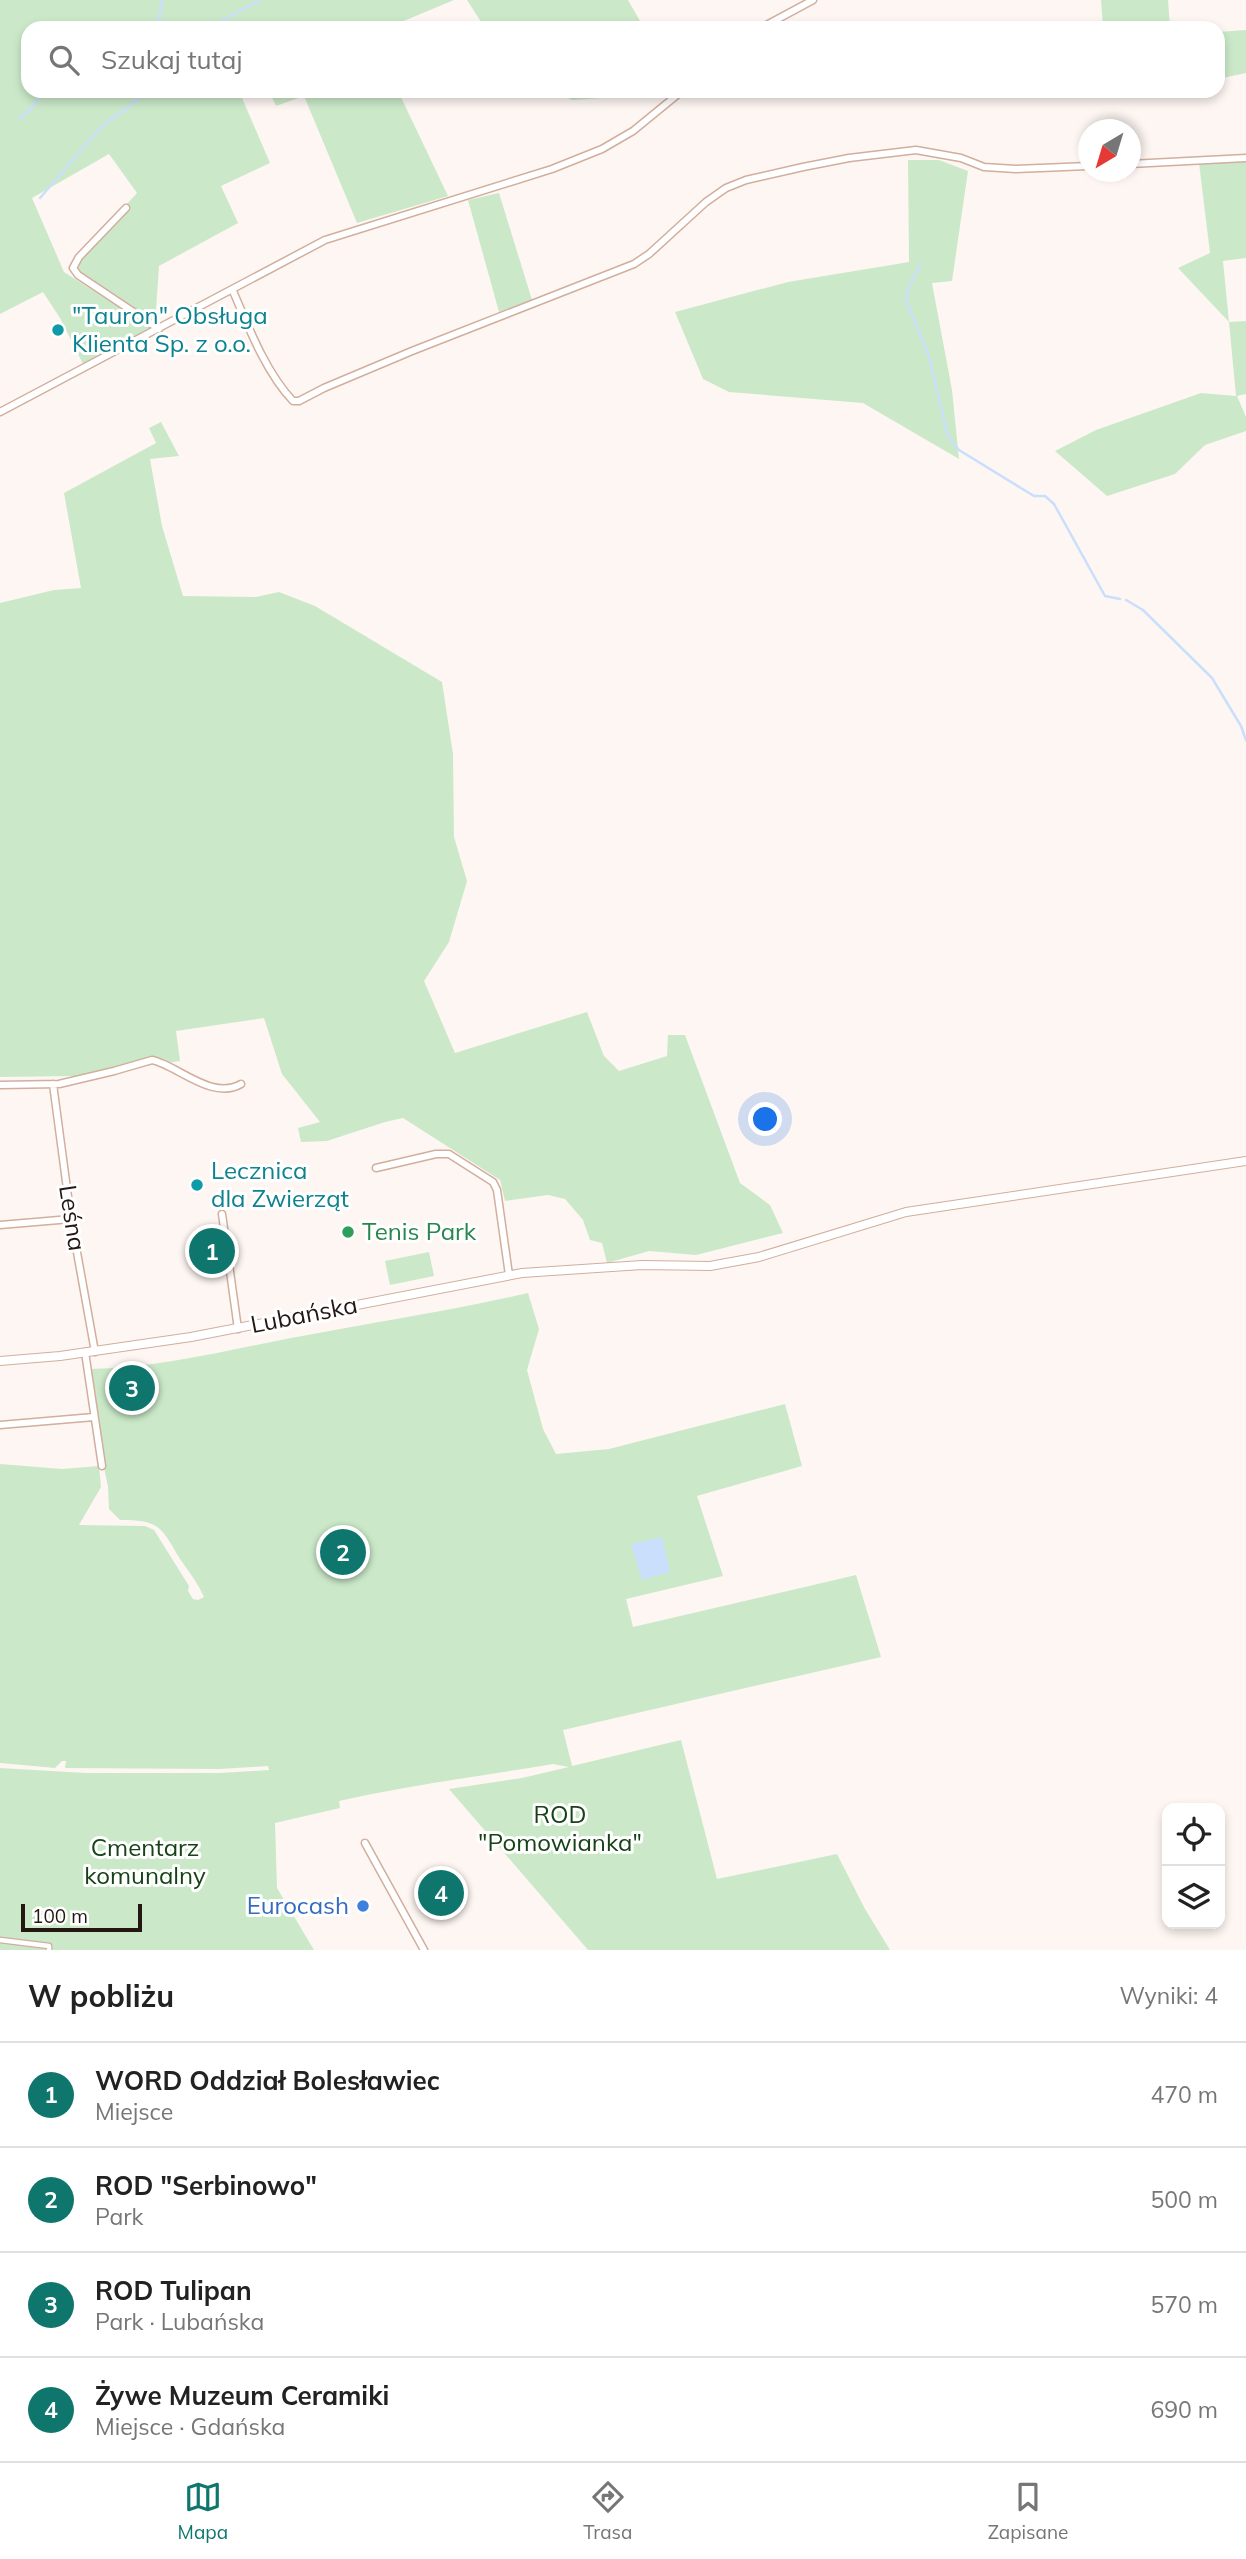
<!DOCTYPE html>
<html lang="pl">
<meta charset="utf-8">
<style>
body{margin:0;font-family:Mulish,sans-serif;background:#f6f6f6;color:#222}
.controls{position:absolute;right:21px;bottom:21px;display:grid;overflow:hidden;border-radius:14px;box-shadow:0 4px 10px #0003}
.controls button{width:63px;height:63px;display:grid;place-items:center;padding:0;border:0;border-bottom:2px solid #e0e0e0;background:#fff;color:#222;font:35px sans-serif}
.compass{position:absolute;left:1078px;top:119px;width:63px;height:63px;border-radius:50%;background:#fff;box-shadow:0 4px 10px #0003;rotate:218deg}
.scale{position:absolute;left:21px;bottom:18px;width:121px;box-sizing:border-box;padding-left:7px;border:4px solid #241711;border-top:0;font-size:19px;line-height:24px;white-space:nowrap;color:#241711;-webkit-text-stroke:5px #fff;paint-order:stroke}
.you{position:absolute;left:766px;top:1120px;width:24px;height:24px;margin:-18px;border:5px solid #fff;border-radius:50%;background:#1a73e8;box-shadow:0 0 0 10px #1a73e833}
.badge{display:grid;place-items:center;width:46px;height:46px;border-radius:50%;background:#0f766e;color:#fff;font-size:23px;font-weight:700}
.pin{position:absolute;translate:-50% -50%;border:4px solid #fff;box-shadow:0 2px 7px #0006}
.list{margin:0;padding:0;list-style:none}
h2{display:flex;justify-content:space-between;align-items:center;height:91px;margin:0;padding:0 28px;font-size:30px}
h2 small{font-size:23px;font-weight:400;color:#767676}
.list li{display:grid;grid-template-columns:46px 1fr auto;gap:21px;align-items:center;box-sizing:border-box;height:105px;padding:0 28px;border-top:2px solid #e0e0e0}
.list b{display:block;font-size:26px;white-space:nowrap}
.list p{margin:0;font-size:23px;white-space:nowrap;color:#767676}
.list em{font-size:23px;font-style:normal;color:#767676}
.icon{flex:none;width:38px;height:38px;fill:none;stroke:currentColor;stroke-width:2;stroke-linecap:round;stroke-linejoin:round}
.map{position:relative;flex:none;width:1246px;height:1950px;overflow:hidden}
.search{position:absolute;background:#fff;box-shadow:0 4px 10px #0003;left:21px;right:21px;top:21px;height:77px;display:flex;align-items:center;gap:18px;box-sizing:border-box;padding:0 24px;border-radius:21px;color:#767676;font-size:26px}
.sheet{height:511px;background:#fff}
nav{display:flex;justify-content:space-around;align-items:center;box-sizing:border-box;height:98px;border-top:2px solid #e0e0e0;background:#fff;font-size:19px;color:#767676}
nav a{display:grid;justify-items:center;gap:4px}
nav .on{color:#0f766e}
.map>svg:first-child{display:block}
</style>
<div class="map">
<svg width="1246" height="1950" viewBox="0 0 1246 1950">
<rect width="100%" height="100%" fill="#fef6f2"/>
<!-- green -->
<path fill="#cbe9c9" d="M0,0H454L387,28H28V91H239L270,163L221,186L238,223L159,266L155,324L68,268L137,193L109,154L32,198L64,272L152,328L83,364L60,318L43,292L0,314Z
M467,0H628L644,28H485Z
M1101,0H1168L1170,28H1103Z
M1246,30V73L1218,79V32Z
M269,91H398L448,196L357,223L304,96L276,106Z
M556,91H659L660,94L572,100Z
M1246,159V258L1223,261L1229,322L1246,321V394L1237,396L1246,417V431L1205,445L1175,474L1107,496L1055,451L1096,430L1201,393L1236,396L1229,322L1178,268L1210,253L1199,163Z
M908,160H939L968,171L952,281L932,283L952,390L959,459L863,403L729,392L703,379L675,312L788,282L909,262Z
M499,193L532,300L499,312L468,200Z
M161,422L179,456L150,459L162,526L183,596L256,597L279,592L315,606L442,682L453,754L454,837L467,881L449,942L424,981L455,1053L587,1012L604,1056L619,1071L667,1056L668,1035H685L740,1183L770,1205L783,1233L696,1255L649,1251L607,1263L602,1243L590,1240L583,1220L565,1199L548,1195L505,1201L500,1180L403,1118L385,1122L327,1141L301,1142L298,1128L320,1122L282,1074L264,1018L176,1031L180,1061L75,1076L0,1077V603L54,590L81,588L64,493L156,443L149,428Z
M429,1252L434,1276L390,1285L385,1261Z
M528,1293L539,1329L527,1370L543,1429L556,1454L609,1449L785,1404L802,1466L697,1496L723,1576L626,1599L633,1627L856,1575L881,1657L563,1730L572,1766L681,1740L717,1879L837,1854L865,1909L890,1950H588L449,1789L522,1778L569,1767L553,1764C482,1776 410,1785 339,1801L340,1808L275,1823L277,1888L314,1950H0V1768L86,1773H220L269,1770L268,1766L220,1769L65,1768L66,1761H62L55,1768L0,1763V1464L62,1469L99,1466L101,1487L79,1525L145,1526L154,1530L189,1586L188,1591L193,1599L198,1600L204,1597C198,1583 189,1572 180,1559C161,1527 160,1520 120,1520L109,1509L108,1487L94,1417L89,1369C157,1368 224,1351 291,1338C370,1323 449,1311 528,1293Z"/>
<!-- water -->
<path fill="#cadffb" d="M662,1537L670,1572L642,1580L631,1544Z"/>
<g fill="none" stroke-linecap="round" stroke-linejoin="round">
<!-- stream -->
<path stroke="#cadffb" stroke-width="2.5" d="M158,28L162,0
M208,28L260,0
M20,119L35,104L43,91
M40,198L102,126L150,91
M921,264L909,286L906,300L929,357L948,437L959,450L1034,496H1045L1054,504L1105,596L1120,599
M1126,600L1143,610L1212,678L1241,726L1246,740"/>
<!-- pedestrian casing -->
<g stroke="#d2ae9d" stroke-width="7">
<path id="pedestrian" d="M0,1940L49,1946V1950"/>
</g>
<!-- minor casing -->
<g stroke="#d2ae9d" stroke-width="9">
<path id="minor" d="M761,28L813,0
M1130,164L1246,158
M126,208L79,257L73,268L78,275L159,329
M233,291C248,326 266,373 293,401H299L324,388L412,351L634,264L649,254L706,202L726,188L746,180L803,167L849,158L916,150L961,158L984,167L1016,169L1088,166
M0,412L325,240L552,169L602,149L633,131L682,91
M53,1084L71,1219L95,1352
M0,1085L59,1084L114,1071L152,1060C177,1065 212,1101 241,1084
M376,1168L436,1154H449L493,1182L497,1190L509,1275
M222,1214L238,1329
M0,1225L71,1219
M85,1352L102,1466
M0,1425L94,1417
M365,1843L424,1950"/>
</g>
<!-- tertiary casing -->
<g stroke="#d2ae9d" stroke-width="10">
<path id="tertiary" d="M0,1361L60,1356L191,1337L522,1273L642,1265L710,1266L759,1257L906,1212L1246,1161"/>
</g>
<!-- pedestrian -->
<use href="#pedestrian" stroke="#fff" stroke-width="4.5"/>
<!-- minor -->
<use href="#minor" stroke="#fff" stroke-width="6"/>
<!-- tertiary -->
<use href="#tertiary" stroke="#fff" stroke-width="8"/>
</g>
<!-- markers -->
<g fill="#0f9aa8" stroke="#fff" stroke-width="2.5">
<circle cx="58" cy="330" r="7"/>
<circle cx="197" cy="1185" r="7"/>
</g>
<circle fill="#2e9e5b" stroke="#fff" stroke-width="2.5" cx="348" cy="1232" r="7"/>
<circle fill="#3f7fe0" stroke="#fff" stroke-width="2.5" cx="363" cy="1906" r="7"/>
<g text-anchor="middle" stroke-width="6" stroke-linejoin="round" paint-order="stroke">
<!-- culture labels -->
<g font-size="24" fill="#0d838f" stroke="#fff" text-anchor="start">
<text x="72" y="324">"Tauron" Obsługa<tspan x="72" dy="28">Klienta Sp. z o.o.</tspan></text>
<text x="211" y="1179">Lecznica<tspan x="211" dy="28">dla Zwierząt</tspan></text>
</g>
<!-- street labels -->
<g font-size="24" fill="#241711" stroke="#fff">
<text transform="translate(72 1218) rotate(81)" y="8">Leśna</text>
<text transform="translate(304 1315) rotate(-11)" y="8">Lubańska</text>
</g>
<!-- leisure labels -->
<g font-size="24" fill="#27864d" stroke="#fff" text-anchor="start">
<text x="362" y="1240">Tenis Park</text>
</g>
<!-- park labels -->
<g font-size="24" fill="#174218" stroke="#fff">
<text x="560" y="1823">ROD<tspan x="560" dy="28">"Pomowianka"</tspan></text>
<text x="145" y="1856">Cmentarz<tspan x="145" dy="28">komunalny</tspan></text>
</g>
<!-- shop labels -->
<g font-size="24" fill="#366cbe" stroke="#fff" text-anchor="end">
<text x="349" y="1914">Eurocash</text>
</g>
</g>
</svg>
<div class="controls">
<button><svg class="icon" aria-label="locate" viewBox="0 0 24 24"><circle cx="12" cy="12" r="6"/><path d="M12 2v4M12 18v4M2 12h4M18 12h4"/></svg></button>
<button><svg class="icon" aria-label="layers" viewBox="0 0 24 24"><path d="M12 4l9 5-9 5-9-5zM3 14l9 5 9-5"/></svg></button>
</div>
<svg class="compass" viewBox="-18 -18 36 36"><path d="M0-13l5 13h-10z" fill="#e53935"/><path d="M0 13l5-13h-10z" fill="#767676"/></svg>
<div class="scale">100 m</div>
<div class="you"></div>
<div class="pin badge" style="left:212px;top:1251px">1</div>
<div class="pin badge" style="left:343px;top:1552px">2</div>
<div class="pin badge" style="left:132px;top:1388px">3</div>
<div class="pin badge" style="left:441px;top:1893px">4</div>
<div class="search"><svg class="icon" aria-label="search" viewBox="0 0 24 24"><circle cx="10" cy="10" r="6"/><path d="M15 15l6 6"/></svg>Szukaj tutaj</div>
</div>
<section class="sheet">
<h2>W pobliżu<small>Wyniki: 4</small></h2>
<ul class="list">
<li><span class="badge">1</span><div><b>WORD Oddział Bolesławiec</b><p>Miejsce</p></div><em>470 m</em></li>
<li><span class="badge">2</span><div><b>ROD &quot;Serbinowo&quot;</b><p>Park</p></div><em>500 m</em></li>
<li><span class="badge">3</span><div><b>ROD Tulipan</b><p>Park · Lubańska</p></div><em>570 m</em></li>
<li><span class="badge">4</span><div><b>Żywe Muzeum Ceramiki</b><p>Miejsce · Gdańska</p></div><em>690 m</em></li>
</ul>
</section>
<nav>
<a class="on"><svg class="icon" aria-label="map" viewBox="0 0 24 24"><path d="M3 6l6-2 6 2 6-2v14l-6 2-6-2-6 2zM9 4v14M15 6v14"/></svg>Mapa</a>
<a><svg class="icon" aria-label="directions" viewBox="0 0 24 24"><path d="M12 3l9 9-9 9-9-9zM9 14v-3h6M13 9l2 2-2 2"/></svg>Trasa</a>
<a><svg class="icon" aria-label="saved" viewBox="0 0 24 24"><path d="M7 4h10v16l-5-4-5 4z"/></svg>Zapisane</a>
</nav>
